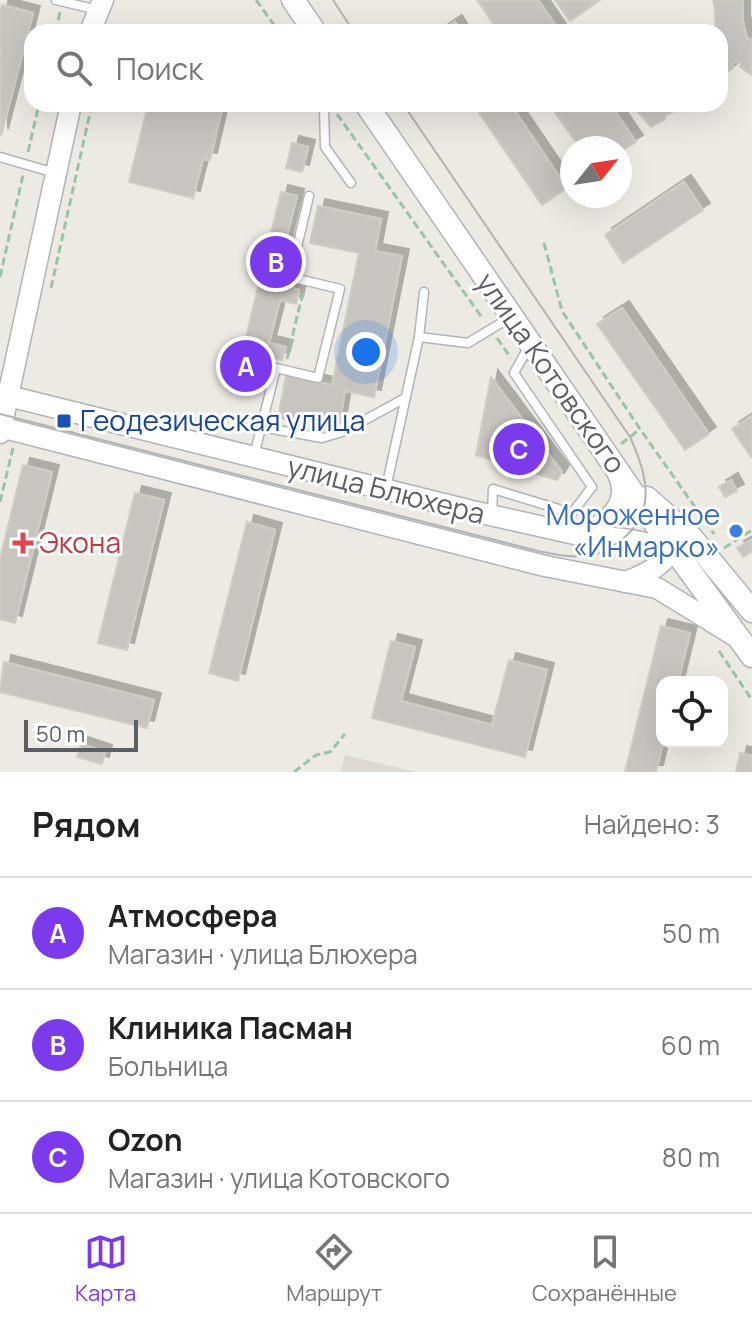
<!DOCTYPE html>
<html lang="ru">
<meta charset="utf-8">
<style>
body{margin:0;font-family:Manrope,sans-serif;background:#f2f2f2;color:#222}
.controls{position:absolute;right:24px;bottom:24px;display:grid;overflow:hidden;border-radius:16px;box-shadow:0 8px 32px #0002}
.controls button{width:72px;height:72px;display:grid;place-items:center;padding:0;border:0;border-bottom:2px solid #e0e0e0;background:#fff;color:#222;font:40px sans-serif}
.compass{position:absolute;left:560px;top:136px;width:72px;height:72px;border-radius:50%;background:#fff;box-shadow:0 8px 32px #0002;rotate:60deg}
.scale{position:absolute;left:24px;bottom:20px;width:114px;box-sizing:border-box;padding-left:8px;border:4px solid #5b5f63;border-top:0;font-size:22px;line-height:28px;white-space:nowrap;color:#5b5f63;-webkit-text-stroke:6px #fff;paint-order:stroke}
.you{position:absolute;left:366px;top:352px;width:28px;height:28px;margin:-20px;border:6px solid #fff;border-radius:50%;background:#1a73e8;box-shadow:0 0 0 12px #1a73e833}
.badge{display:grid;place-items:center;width:52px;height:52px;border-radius:50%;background:#7c3aed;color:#fff;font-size:26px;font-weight:700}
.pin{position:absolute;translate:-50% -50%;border:4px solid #fff;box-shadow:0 2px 8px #0006}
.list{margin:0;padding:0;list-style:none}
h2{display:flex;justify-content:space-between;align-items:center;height:104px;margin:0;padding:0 32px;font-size:34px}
h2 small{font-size:26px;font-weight:400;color:#767676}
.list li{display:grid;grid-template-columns:52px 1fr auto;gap:24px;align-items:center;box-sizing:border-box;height:112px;padding:0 32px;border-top:2px solid #e0e0e0}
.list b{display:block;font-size:30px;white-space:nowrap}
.list p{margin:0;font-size:26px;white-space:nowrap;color:#767676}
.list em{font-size:26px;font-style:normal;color:#767676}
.icon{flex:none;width:44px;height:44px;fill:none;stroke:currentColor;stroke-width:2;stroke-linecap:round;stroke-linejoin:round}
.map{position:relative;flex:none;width:752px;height:772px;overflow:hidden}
.search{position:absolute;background:#fff;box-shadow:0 8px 32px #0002;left:24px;right:24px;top:24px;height:88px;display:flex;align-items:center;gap:20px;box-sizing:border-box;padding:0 28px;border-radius:24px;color:#767676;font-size:30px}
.sheet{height:440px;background:#fff}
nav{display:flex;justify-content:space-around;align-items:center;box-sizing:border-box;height:112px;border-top:2px solid #e0e0e0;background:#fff;font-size:22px;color:#767676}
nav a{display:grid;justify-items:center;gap:4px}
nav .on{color:#7c3aed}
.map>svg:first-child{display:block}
</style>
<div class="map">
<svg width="752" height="772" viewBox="0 0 752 772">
<defs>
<filter id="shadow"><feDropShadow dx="7" dy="-7" stdDeviation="0" flood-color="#0004"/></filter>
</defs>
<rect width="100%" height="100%" fill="#edeae3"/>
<!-- education -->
<path fill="#ddd9d1" d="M345,755L416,772H341Z"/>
<!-- building -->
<path fill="#c8c5c0" stroke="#d1ccc2" stroke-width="2" filter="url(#shadow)" d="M477,0H538L560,32H499Z
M555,0H600L570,21Z
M712,0H743V22L747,38L752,40V75L740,67L741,63L736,61L732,64L733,68L720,78L721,40L720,32H716L714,3Z
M2,5L33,13L1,136L0,14Z
M455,22L461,32H440Z
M148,104H223L210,160L203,159L193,198L129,182Z
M473,104H510L567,188L542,205Z
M549,104H610L636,142L620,152V148H580Z
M631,104H682L664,117L665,119L651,127Z
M292,143L308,147L302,172L286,168Z
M684,182L703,210L623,263L605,235Z
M281,192L297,196L275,284L299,290L296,304L280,300L269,343L286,347L282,360L258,354L248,394L233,391Z
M318,206L381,219L375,251L402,256L374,397L345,391L338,430L278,418L286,375L332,385L359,253L310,243Z
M622,308L709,434L685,450L597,324Z
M491,377L562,472L557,480L476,455Z
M752,416V456L751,457L732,429Z
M23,465L52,472L15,623L0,619V559Z
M731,480L737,491L725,497L719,487Z
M135,493L164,500L127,650L98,643Z
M247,522L275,530L238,681L209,673Z
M751,540L752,551L743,557L737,548Z
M661,626L690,633L678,682H662L663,742L656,772H625Z
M391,641L415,647L401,701L492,725L509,660L547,670L525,757L372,718Z
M4,662L154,700L147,728L0,692Z
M81,744L105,752L102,764L77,757Z
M740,753L752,756V772H736Z"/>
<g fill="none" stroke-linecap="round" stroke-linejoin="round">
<!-- service casing -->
<g stroke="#b1b4b7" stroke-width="11">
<path id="service" d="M56,0L98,10
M327,104L324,106L325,147L351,183
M0,157L55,173
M419,337L468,343L511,317
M262,427L322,438L345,431L405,398
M254,456L276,368L318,378L340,289L290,277L309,196
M386,488L419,337L424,292
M492,515L493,489L572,513L592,487L514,373L529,346"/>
</g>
<!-- tertiary casing -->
<g stroke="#b1b4b7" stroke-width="23">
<path id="tertiary" d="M90,32L103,0
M0,394L472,511L579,535L624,539L674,548
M0,427L545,566L657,588L735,636
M0,433L71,104
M581,534C608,524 633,503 617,472
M625,582C647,574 672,562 676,537"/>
</g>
<!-- secondary casing -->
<g stroke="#b0b3b7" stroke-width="25">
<path id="secondary" d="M293,0L315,32
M366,104L635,496L752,656
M647,498L690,536L752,611"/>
</g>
<!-- path -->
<path stroke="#9bc4a4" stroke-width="3" stroke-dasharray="8 4" stroke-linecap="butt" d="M256,0L279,32
M56,32L60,12
M337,114L483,319
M28,152L39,104
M544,243L562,311L640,429L714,534
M0,277L23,175
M51,288L92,104
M497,338L511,358
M287,359L303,292
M621,444L640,429
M0,502L13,448
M724,548L752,530
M719,651L752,700
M294,772L316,755L330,752L345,734"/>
<!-- service -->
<use href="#service" stroke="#fff" stroke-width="8"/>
<!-- tertiary -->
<use href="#tertiary" stroke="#fff" stroke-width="20"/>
<!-- secondary -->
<use href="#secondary" stroke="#fff" stroke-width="22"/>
<!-- tram -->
<path stroke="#b2b3b3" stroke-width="2" d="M333,0L354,32
M0,414L538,551C554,554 572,558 588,556C598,555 609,549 617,543C658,515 648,476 630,437L403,104"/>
</g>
<!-- markers -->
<rect fill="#1a4fb4" stroke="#fff" stroke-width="3" x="56" y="413" width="16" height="16" rx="4"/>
<circle fill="#3f7fe0" stroke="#fff" stroke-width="3" cx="736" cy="531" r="8"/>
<path fill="#e0444e" stroke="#fff" stroke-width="3" d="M19 531h8v8h8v8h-8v8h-8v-8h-8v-8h8z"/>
<g text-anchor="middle" stroke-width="6" stroke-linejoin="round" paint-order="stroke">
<!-- street labels -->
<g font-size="28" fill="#5b5f63" stroke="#fff">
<text transform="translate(551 373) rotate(55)" y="10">улица Котовского</text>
<text transform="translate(386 490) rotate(14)" y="10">улица Блюхера</text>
</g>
<!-- transit labels -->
<g font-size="28" fill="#164399" stroke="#fff" text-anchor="start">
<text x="80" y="431">Геодезическая улица</text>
</g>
<!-- shop labels -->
<g font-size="28" fill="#366cbe" stroke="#fff" text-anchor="end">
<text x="720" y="525">Мороженное<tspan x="720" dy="32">«Инмарко»</tspan></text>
</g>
<!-- health labels -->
<g font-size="28" fill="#be3a42" stroke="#fff" text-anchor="start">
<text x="39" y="553">Экона</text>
</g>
</g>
</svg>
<div class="controls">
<button><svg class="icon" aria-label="locate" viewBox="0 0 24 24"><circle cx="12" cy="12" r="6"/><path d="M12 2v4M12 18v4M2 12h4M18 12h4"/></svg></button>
</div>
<svg class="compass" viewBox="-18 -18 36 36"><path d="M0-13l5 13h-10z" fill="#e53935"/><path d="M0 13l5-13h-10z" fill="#767676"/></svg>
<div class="scale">50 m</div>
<div class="you"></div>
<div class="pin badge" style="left:246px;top:366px">A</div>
<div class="pin badge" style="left:276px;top:262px">B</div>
<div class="pin badge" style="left:519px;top:449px">C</div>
<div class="search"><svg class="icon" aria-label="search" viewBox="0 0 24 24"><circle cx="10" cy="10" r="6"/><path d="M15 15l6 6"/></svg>Поиск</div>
</div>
<section class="sheet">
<h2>Рядом<small>Найдено: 3</small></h2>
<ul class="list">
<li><span class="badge">A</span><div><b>Атмосфера</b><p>Магазин · улица Блюхера</p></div><em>50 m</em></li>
<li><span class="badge">B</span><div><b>Клиника Пасман</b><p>Больница</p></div><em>60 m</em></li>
<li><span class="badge">C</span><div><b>Ozon</b><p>Магазин · улица Котовского</p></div><em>80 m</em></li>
</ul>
</section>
<nav>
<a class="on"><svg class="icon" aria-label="map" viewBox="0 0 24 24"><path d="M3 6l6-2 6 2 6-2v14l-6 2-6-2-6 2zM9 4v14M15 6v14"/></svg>Карта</a>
<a><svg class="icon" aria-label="directions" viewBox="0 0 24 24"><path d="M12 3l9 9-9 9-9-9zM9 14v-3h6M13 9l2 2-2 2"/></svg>Маршрут</a>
<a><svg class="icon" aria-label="saved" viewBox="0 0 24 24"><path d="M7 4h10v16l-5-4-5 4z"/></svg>Сохранённые</a>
</nav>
